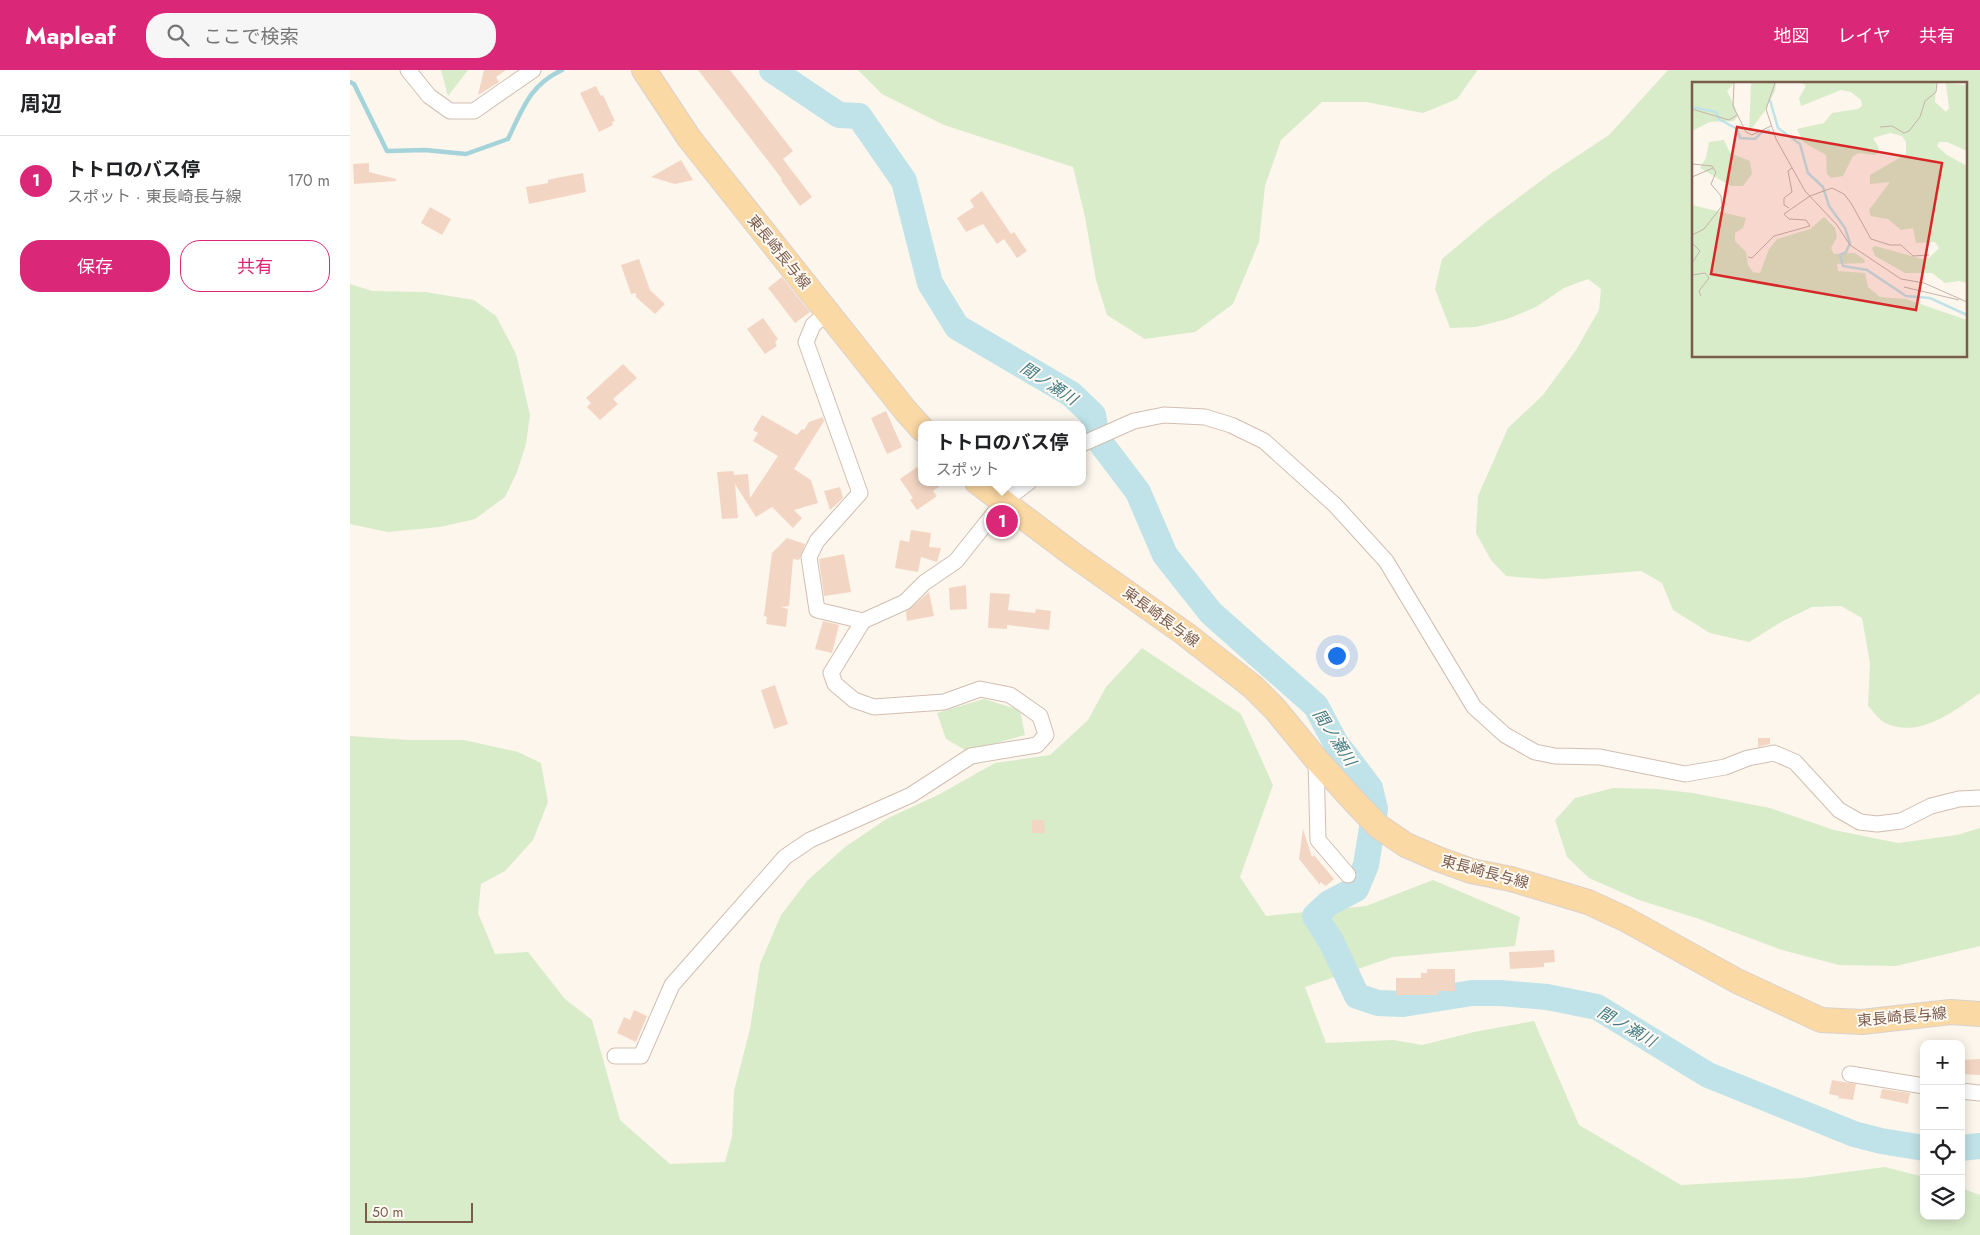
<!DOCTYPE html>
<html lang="ja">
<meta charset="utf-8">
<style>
body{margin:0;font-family:Jost,"Noto Sans JP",sans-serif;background:#f6f6f6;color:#202124}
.controls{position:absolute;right:15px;bottom:15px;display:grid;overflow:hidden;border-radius:10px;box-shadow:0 2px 12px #0003}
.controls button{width:45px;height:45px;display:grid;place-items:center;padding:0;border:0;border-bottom:1px solid #e0e0e0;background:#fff;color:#202124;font:25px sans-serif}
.scale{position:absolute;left:15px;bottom:12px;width:108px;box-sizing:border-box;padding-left:5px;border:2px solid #7a5c4d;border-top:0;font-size:14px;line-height:18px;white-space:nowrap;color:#7a5c4d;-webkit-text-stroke:4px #fffaf3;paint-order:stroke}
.you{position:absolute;left:986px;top:585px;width:18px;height:18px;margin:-12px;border:4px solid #fff;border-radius:50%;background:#1a73e8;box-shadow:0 0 0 8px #1a73e833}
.badge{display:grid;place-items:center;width:32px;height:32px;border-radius:50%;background:#db2777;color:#fff;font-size:16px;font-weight:700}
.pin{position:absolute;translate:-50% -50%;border:2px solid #fff;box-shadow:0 1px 5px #0006}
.popup{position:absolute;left:568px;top:351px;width:168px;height:65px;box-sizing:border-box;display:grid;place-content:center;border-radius:10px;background:#fff;filter:drop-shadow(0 1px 4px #0005);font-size:16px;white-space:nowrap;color:#757577}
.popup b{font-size:19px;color:#202124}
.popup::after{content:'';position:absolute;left:50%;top:100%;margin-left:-10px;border:10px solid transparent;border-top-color:#fff}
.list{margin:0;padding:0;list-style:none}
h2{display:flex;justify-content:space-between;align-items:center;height:65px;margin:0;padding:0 20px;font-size:21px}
h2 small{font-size:16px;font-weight:400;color:#757577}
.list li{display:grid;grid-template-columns:32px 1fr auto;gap:15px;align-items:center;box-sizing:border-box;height:90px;padding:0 20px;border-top:1px solid #e0e0e0}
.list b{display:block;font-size:19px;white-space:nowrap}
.list p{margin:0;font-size:16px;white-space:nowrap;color:#757577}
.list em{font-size:16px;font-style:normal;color:#757577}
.actions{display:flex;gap:10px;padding:15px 20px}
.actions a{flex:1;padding:11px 0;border:1px solid #db2777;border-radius:20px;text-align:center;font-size:18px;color:#db2777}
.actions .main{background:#db2777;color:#fff}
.icon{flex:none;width:28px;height:28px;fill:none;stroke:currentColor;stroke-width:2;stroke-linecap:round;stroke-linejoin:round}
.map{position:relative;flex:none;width:1630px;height:1165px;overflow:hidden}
header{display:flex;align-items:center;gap:30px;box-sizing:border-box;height:70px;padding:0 25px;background:#db2777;color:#fff}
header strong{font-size:24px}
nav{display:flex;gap:28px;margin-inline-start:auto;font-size:18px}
.search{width:350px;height:45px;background:#f6f6f6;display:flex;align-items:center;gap:12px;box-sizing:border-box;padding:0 18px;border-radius:20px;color:#757577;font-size:19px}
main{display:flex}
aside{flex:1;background:#fff}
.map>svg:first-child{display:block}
</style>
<header>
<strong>Mapleaf</strong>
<div class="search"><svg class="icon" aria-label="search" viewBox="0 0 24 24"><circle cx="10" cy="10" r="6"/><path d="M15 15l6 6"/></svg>ここで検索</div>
<nav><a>地図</a><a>レイヤ</a><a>共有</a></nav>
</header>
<main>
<aside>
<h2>周辺<small></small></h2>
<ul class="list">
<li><span class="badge">1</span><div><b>トトロのバス停</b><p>スポット · 東長崎長与線</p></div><em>170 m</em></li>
</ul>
<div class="actions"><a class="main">保存</a><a>共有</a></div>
</aside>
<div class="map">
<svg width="1630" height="1165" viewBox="0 0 1630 1165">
<rect width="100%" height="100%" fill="#fdf6ec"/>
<!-- green -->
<path fill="#d8ecc9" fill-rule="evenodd" d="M91,0H118L98,26Z
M508,0H1127V1L1107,29L1073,43L1016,32H972L931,70L915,116L909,172L883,234L845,262L795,269L757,245L746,210L735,147L723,97L594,55L532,24Z
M1318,0H1630V623C1603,642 1569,669 1535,653C1529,650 1523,641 1518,636L1520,593L1512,548L1491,536L1462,537L1433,551L1399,572L1360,563L1323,540L1312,513L1291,501L1192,509L1156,506L1141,490L1126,463L1128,426L1158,358L1193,325L1226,280L1249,240L1251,219L1238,209L1214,218L1186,237L1157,249L1126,257L1100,258L1085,219L1092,189L1136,152L1200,104L1259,65ZM1344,14H1616V286H1344Z
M0,214L22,221L75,222L124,230L146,246L166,284L180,345L176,374L167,402L155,427L125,449L90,457L38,462L0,454Z
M792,578L891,644L923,715L890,807L916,846L1016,836L1083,810L1170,847L1165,876L1043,887L955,917L976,973L1043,970L1072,975L1124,962L1184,951L1229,1055L1331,1115L1452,1108L1535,1097L1574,1107V1146H1611V1118L1630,1125V1165H0V666L59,670H114L168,682L191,693L198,732L183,770L155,801L131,814L128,843L145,884L178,882L215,929L242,950L270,1050L320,1094L375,1092L382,1067L384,1021L400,959L410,894L431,845L458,810L495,777L538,748L588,725L645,693L700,685L738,650L756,617Z
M634,629L670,640L675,665L617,681L596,669L587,643Z
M1263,718L1307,719L1343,723L1420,738L1484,760L1548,773L1607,765L1630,758V876L1546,896L1489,895L1432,880L1346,848L1289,830L1239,808L1217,787L1205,750L1225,728Z"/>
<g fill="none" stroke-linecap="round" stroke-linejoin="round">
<!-- stream -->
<path stroke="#a5d3da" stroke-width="4.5" d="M0,12L4,14L37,81L75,80L116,84L158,69C173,38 180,15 212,0"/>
<!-- river -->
<path stroke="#bfe3e8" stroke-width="26" d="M422,0L489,45L509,46L554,111L580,213L607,257L721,324L743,345L747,368L788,422L815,485L861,543L966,636L985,672L1020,718L1025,739L1016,795L1006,819L979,833L965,846L981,871L1007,926L1028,933L1053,934L1122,923H1150L1197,927L1247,937L1358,1005L1504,1064L1531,1071L1574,1078
M1611,1078L1630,1076"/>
</g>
<!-- building -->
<path fill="#f3d5c3" d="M134,0H156L146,7L149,12L128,25Z
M348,0H380L443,81L433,89L462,127L450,136L431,110L432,109Z
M246,16L251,26L253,25L265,51L262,52L263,55L249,62L230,23Z
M331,90L343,110L325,114L301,107Z
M19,93V102L46,109V111L4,114L3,94Z
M233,103L236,122L179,134L176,117L198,113V110L206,108Z
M632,121L661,164L647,174L633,154L616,162L607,148L624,137L620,130Z
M80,137L101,149L92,165L71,153Z
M664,162L677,181L667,188L654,169Z
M289,189L300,220L315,234L305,244L286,227V223L281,224L271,195Z
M432,207L460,242L445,253L418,218Z
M413,248L428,269L425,272L427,276L415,284L397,259Z
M273,294L287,308L263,329L268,334L250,350L237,337L241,333L236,328Z
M536,341L552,377L537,384L521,348Z
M412,345L447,365L452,359L454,360L459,352L473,347L474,351L444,399L461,410L468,433L444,440L452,448L443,458L422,437L406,447L385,414L388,448L372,449L367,402L383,401L384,405L398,404L400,428L428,386L403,371L408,363L403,360Z
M567,397L572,404V412H595L583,421L587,426L567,440L560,430L563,428L550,409Z
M490,417L493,428L480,440L474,421Z
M561,460L581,463L579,477L591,478L587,492L571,487L568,502L545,498L550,470L559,472Z
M437,468L455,474L449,490L443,489L439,536L431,537L438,539L436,557L416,554L417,547L414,546L422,483Z
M494,484L501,522L474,526L469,489Z
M616,515L617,539L600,540L599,518Z
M579,522L584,546L557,551L556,542Z
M640,523L660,524L658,540L685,543L686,539L701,541L699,560L657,555V559L638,558Z
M473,551L489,555L482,583L465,579Z
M425,615L438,654L424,659L411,620Z
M1408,668H1420V674L1408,677Z
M682,750H694L695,763H682Z
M953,759L962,787L964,785L984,809L976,816L970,812V815L949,789Z
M1204,880L1205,892L1194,893V897L1160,899L1159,882Z
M1077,899H1105V921H1088V925H1046V908H1071V903H1077Z
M284,940L297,946L286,972L267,963L274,947L280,950Z
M1630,989V1005L1611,1004V990Z
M1482,1010L1506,1014L1503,1030L1488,1028L1489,1026L1479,1024Z
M1532,1019L1560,1023L1558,1034L1530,1028Z"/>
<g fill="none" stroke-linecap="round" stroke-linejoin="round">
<!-- street casing -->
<g stroke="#d1beb0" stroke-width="17">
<path id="street" d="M58,0L79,26L100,41H124L183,0
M478,242L463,255L456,272L510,423L467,471L459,487L467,540L513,551
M732,374L784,351L814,345L855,347L881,355L914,371L985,435L1036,491L1124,637L1155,665L1185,682L1205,686L1250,687L1335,704L1375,697L1398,688L1424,683L1445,692L1489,740L1510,752L1527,754L1551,751L1581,736L1609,729L1630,728
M966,689L968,770L998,805
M265,986H291L322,915L435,787L460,770L561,725L621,686L687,675L696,665L690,646L660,625L630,619L594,632L524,637L504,630L485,614L481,603L513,551L555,532L574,513L606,491L653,432L679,412
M1500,1004L1574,1016
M1611,1021L1630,1023"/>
</g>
<!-- primary casing -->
<g stroke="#dad1cd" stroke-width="26">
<path id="primary" d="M294,0L339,68L555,340L572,359
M627,412L725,486L834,563L903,617L925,639L966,689L1005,732L1028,756L1056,775L1088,789L1121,801L1161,809L1238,832L1275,849L1387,911L1471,950L1512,952L1601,942L1630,944"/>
</g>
<!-- street -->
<use href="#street" stroke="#fff" stroke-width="15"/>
<!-- primary -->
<use href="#primary" stroke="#fbd9a5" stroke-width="24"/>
</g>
<g text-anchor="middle" stroke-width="4" stroke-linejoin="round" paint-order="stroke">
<!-- street labels -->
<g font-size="15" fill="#7a5c4d" stroke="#fffaf3">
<text transform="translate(429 182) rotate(51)" y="5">東長崎長与線</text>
<text transform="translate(811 547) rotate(36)" y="5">東長崎長与線</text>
<text transform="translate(1135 802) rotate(15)" y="5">東長崎長与線</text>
<text transform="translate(1552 947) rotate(-5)" y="5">東長崎長与線</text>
</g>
<!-- water labels -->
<g font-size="16" font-style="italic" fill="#437c86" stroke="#fffaf3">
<text transform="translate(699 313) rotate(33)" y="6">間ノ瀬川</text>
<text transform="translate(985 667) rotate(57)" y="6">間ノ瀬川</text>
<text transform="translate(1277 956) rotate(30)" y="6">間ノ瀬川</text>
</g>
</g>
<!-- overview -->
<g transform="translate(1342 12)">
<rect width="275" height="275" fill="#fdf6ec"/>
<path d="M0,1H42L35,9L43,25L45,35L42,39L18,40L0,49ZM59,1H84L83,9L72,30L57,50ZM110,1H244L243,20L254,30L257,26L254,1L275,3V69L255,60H247L245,64L255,73L275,84V201L267,199L253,201L240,191H213L183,174L180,166L183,164L230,177L237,176L247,166L243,160L224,161L221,146L209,148L196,137L179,134L177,128L198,100L178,102V93L214,72V60L210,54L198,51L181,56L187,66L184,73L167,71L161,74L151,94L139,96L135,92L134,73L111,60L105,47L132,41L140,31L166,27L170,24L169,18L159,10L149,8L109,24L107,16L114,4ZM32,58L38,71L58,79L60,92L51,104H39L8,86L14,76L17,60ZM0,123L54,136L51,146L43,151V159L54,170L56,183L61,190L68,191L77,167L85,157L118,147L132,135L143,146L145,155L139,166L142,172L163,171L173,178L172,181L145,182L146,189L173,191L176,205L188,215L214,217L275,238V274H0Z" fill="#d8ecc9"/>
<path fill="none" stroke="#bfe3e8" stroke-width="2.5" d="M78,18L86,46L108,62L116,91L131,105L137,124L153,146L158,161L154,170L148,173L151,184L175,188L214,214L238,216L275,233M0,25L24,30L27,37L45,47L48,56L63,57L70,50L78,48"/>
<path fill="none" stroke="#c5b3a7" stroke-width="1" d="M42,1L41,24L54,50L60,53L79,44M83,1L74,27L84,57L113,109L145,143L158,163L209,197L232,201L275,220M0,27L37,38L45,33M188,45L200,44L212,51L217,49L228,35L233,19L244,10L245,1M0,82L20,84L24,90L19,102L29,114L30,124L12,147L0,153M0,95L21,86M97,126L92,123V116L100,110L96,89L100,86M0,161L8,169L0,181M56,175L60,176L82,154L118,144L114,138L97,137L92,132L118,114L140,106L152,112L159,121L179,157L198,163H209L221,174L237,173M0,193L13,191L17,196L7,209L9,214M212,205L267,218"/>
<path fill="#d62828" fill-opacity="0.15" stroke="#d62828" stroke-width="2.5" d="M45,45L250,81L224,228L19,192Z"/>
<rect width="275" height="275" fill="none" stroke="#7a5c4d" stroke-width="2.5"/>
</g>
</svg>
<div class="controls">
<button>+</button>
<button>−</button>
<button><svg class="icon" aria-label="locate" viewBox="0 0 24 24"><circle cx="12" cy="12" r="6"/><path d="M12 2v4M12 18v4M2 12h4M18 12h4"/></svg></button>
<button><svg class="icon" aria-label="layers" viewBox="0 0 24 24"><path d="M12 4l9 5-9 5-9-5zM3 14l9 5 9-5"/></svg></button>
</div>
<div class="scale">50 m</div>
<div class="you"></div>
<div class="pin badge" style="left:652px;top:451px">1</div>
<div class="popup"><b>トトロのバス停</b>スポット</div>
</div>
</main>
